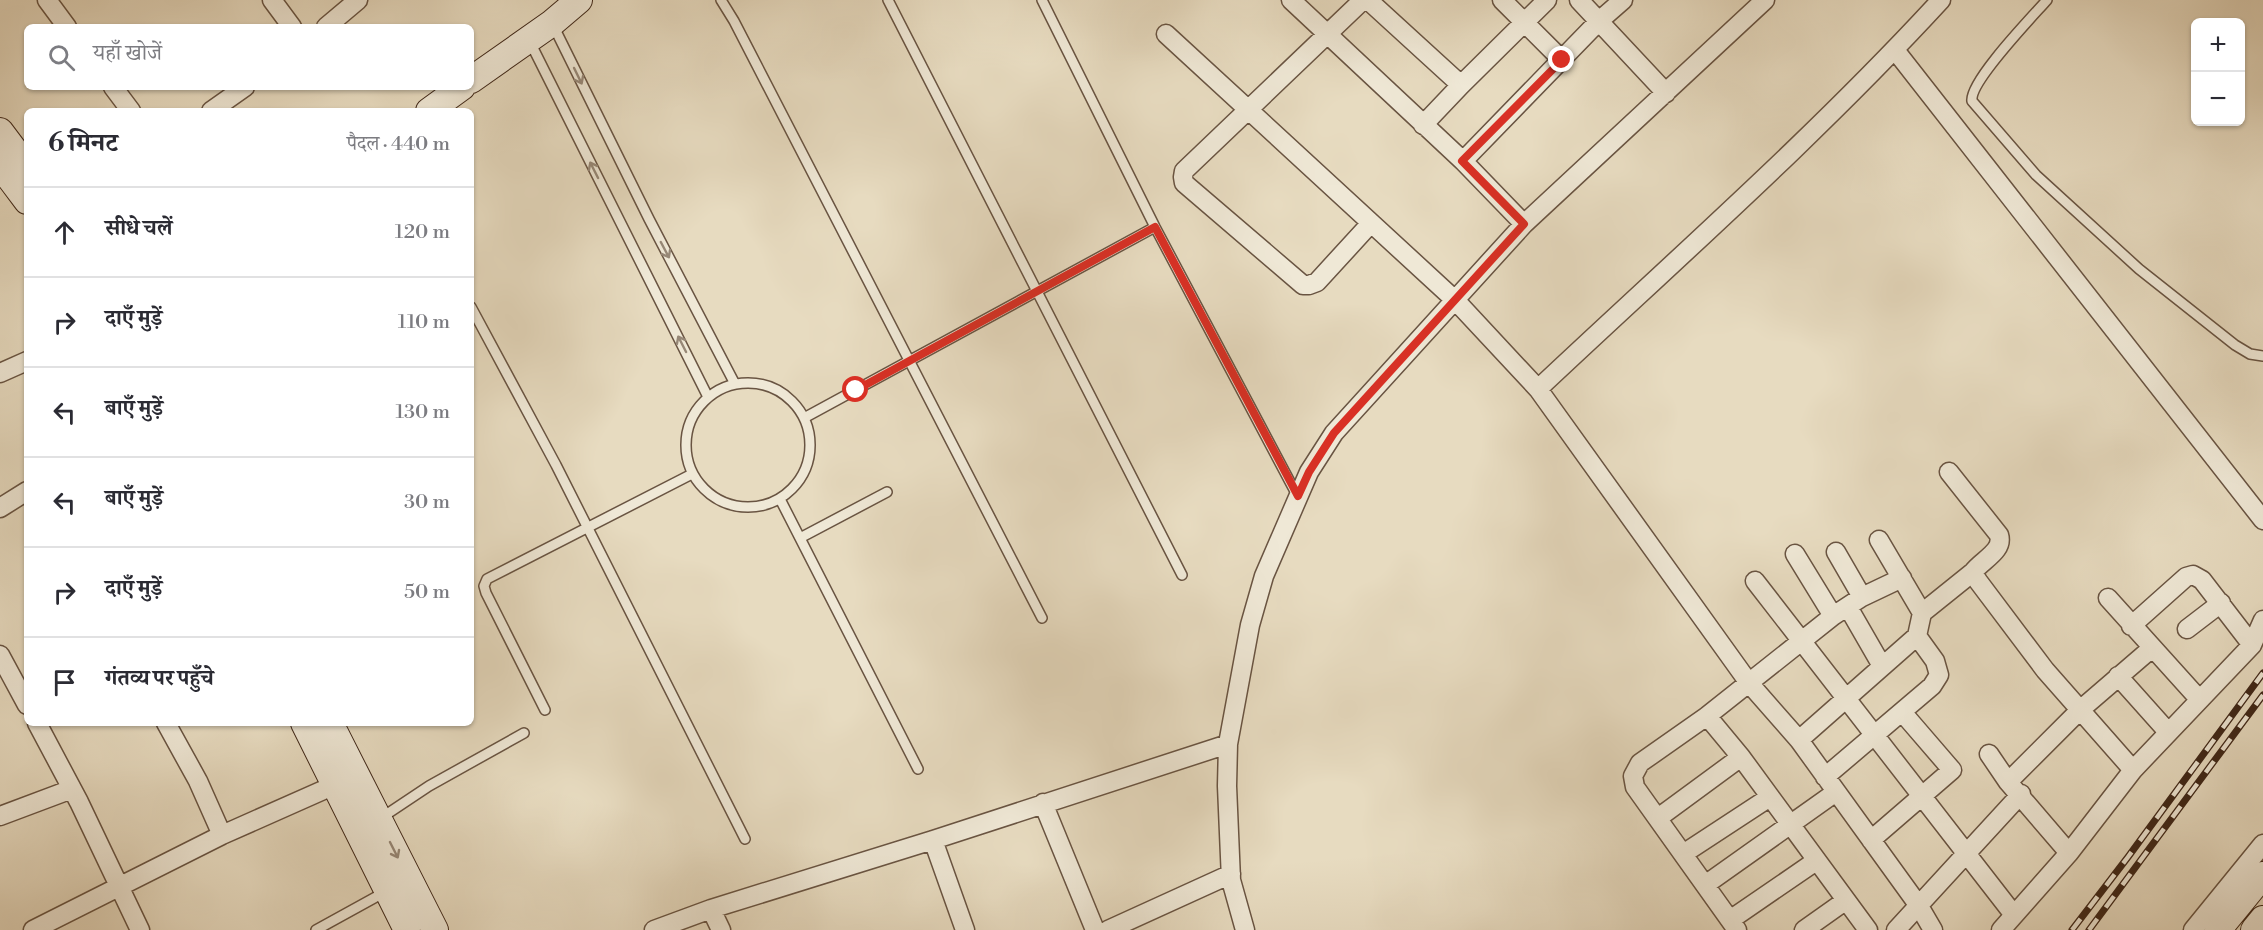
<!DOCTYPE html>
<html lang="hi">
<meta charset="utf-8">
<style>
body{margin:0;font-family:"Libre Bodoni","Noto Serif Devanagari",serif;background:#f2f2f3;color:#2b2b33}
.controls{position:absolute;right:18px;top:18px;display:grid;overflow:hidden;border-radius:9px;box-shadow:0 2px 4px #0004}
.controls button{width:54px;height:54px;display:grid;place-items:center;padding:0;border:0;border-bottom:2px solid #e1e1e2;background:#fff;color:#2b2b33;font:30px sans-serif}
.stop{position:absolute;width:18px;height:18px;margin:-14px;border:4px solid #d93025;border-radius:50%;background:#fff}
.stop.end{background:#d93025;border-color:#fff;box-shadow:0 2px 6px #0008}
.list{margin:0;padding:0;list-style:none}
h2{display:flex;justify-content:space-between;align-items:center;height:78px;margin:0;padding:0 24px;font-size:26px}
h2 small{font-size:20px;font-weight:400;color:#7c7c81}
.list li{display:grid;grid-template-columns:39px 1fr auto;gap:18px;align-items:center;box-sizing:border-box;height:90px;padding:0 24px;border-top:2px solid #e1e1e2}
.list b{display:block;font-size:22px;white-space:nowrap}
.list em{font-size:20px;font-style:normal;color:#7c7c81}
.icon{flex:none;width:33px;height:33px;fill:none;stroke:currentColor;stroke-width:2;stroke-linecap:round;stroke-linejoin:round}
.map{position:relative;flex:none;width:2263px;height:930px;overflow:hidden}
.search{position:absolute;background:#fff;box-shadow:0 2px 4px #0004;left:24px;top:24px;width:450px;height:66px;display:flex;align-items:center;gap:15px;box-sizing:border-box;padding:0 21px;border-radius:9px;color:#7c7c81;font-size:22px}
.panel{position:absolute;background:#fff;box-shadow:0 2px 4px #0004;left:24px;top:108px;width:450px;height:618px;border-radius:9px}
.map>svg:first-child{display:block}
</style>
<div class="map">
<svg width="2263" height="930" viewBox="0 0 2263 930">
<rect width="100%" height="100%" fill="#e7dbc0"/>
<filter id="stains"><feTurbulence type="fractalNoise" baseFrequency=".00333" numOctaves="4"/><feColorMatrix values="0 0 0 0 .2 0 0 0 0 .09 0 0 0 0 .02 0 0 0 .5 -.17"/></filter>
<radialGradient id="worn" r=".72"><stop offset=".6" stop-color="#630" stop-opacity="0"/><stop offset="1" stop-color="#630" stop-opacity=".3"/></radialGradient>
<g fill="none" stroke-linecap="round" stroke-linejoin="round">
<!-- lane casing -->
<g stroke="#695442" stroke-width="12">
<path id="lane" d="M721,0L734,21L1042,618
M888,0L1182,575
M1042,0L1155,227L1298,497
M2047,0C2032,17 1969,82 1972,101L2036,175L2139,269L2235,345L2250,354L2263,356
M553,25L649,219L735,384
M530,42L708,397
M471,307L556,465L745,839
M686 445a62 62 0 1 1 124 0a62 62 0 1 1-124 0Z
M804,418L1155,227
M780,499L918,769
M800,538L887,492
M545,710L486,593L484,586L487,579L692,474
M381,818L429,786L524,733
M316,930L385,892"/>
</g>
<!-- street casing -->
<g stroke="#695442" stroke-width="21">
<path id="street" d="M47,0L67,27
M272,0L292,27
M1291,0L1463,161L1524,224
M1363,0L1184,171L1183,177L1184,183L1303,285H1309L1317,282L1371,223
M1368,0L1461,85L1547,0
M1502,0L1562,60
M1579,0L1666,93
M326,27L358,0
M1166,34L1456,301L1538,389L1749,683L1799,740L1919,906L1933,930
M1895,50L2263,520
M113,87L131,111
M211,111L245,87
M1423,125L1461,85
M1463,161L1599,21L1623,0
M0,373L27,361
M1538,389C1674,261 1815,137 1941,0
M1949,472L1999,535C2004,551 1982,560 1973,572L1978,581L2045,670L2133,770
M0,508L27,491
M1836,552L1862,597
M1795,554L1833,616
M1755,581L2014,915
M2108,598L2199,699
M1848,607L1882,666
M1922,613L1973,572
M2131,626L2186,577L2193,575L2202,580L2252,645
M2187,629L2221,603
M0,655L27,705
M2118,676L2168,732
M1707,716L1741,757L1868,930
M37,723L79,802L140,930
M166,723L198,781L222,835
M1799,740L1917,636L1922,613L1879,540
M1989,754L2008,782L2069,853
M1825,777L1932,686L1939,675L1935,661L1917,636
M2008,782L2080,710L2152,648
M1043,803L1095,930
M0,816L72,789
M1658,818L1741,757
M933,840L965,930
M1871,840L1952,770L1902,712
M1683,854L1770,797
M1705,885L1836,792
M711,909L721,930
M1730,920L1816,861
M33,930L222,835L346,780
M654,930L711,909L933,840L1228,744
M1108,930L1231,874
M1245,930L1231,880L1227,786L1228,744L1250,625L1264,576L1309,472L1334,433L1524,224L1765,0
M1737,930L1635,787L1633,776L1640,763L1707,716L1833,616L1862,597L1902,578
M1804,930L1845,901
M1896,930L2021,794
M2001,930L2069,853L2133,770L2252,645L2263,620
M2193,930L2263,844"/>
</g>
<!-- secondary casing -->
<g stroke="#3f2718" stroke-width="28">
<path id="secondary" d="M471,80L552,23L579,0
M429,111L462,87
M0,131L27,167
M0,165L27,201
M304,723L407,930
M330,723L435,930
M2218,930L2263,875
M2254,930L2263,919"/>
</g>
<!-- lane -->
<use href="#lane" stroke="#efe8d6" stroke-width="9"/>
<!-- street -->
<use href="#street" stroke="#efe8d6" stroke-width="18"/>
<!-- secondary -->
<use href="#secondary" stroke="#efe8d6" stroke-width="26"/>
<!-- rail casing -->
<g stroke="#3f2718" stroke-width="7">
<path id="rail" d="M2072,930L2128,857L2263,673
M2089,930L2263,695"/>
</g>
<!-- rail -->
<use href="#rail" stroke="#efe8d6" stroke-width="4.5" stroke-dasharray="14" stroke-linecap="butt"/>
</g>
<!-- one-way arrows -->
<defs><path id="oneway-shaft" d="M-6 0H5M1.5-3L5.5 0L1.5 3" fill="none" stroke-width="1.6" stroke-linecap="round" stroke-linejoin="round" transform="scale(1.5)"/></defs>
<g stroke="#978877">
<use href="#oneway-shaft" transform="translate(578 76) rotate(64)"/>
<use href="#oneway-shaft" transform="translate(594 170) rotate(-117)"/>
<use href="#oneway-shaft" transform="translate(665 250) rotate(62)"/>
<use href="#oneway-shaft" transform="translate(682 344) rotate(-117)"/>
<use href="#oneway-shaft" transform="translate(394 850) rotate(63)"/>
</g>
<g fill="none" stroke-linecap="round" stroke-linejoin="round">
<!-- route -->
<path stroke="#d93025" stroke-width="8" d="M856,390L1155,227L1298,496L1309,472L1334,433L1524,224L1462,161L1562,60"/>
</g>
<rect width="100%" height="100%" filter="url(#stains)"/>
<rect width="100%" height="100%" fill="url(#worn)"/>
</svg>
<div class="controls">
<button>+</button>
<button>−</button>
</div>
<div class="stop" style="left:856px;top:390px"></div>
<div class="stop end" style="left:1562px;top:60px"></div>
<div class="search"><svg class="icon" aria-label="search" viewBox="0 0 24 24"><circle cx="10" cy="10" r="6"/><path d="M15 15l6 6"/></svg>यहाँ खोजें</div>
<section class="panel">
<h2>6 मिनट<small>पैदल · 440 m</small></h2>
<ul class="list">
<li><svg class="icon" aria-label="ahead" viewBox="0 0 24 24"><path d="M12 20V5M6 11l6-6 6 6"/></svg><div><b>सीधे चलें</b></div><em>120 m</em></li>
<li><svg class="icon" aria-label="right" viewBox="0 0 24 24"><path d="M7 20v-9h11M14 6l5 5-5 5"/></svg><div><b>दाएँ मुड़ें</b></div><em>110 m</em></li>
<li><svg class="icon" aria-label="left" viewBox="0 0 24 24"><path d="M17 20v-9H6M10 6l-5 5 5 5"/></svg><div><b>बाएँ मुड़ें</b></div><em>130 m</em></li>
<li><svg class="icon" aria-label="left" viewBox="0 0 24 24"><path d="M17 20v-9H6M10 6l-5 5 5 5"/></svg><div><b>बाएँ मुड़ें</b></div><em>30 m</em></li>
<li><svg class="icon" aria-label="right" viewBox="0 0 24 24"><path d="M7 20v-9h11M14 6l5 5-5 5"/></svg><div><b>दाएँ मुड़ें</b></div><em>50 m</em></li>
<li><svg class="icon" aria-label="arrive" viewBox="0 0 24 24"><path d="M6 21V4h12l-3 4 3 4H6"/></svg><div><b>गंतव्य पर पहुँचे</b></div></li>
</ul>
</section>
</div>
